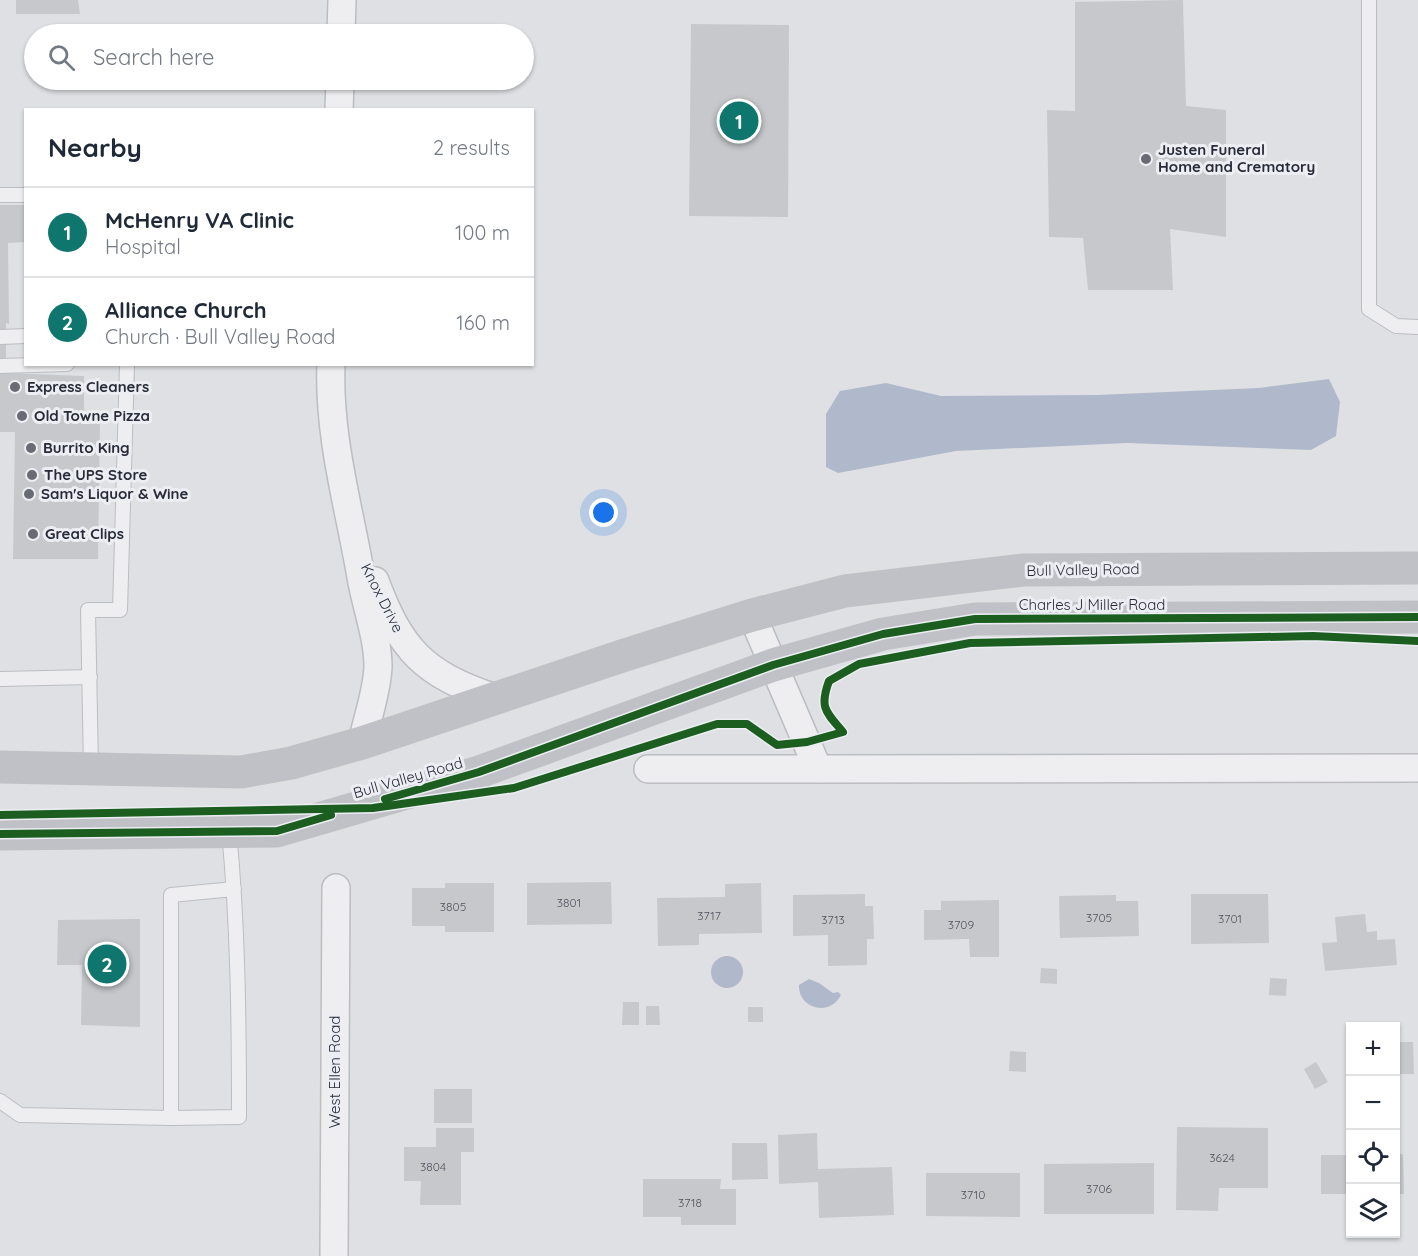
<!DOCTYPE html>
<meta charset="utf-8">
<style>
body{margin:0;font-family:Quicksand,sans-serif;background:#f6f6f7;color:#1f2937}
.controls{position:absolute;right:18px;bottom:18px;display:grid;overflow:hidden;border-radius:0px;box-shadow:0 2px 4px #0004}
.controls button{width:54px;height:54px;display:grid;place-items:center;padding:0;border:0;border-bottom:2px solid #e0e1e3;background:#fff;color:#1f2937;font:30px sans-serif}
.you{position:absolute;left:604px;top:513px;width:21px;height:21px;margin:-15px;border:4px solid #fff;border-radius:50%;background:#1a73e8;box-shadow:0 0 0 9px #1a73e833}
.badge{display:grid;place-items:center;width:39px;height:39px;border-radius:50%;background:#0f766e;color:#fff;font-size:20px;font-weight:700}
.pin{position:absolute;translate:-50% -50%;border:3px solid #fff;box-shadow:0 2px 6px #0006}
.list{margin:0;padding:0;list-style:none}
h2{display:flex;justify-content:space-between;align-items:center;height:78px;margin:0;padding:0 24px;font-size:26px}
h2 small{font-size:20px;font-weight:400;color:#747a83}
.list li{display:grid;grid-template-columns:39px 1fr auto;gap:18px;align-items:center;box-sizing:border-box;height:90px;padding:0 24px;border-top:2px solid #e0e1e3}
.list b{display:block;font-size:22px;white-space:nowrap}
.list p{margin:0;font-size:20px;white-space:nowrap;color:#747a83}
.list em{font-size:20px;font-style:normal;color:#747a83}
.icon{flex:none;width:33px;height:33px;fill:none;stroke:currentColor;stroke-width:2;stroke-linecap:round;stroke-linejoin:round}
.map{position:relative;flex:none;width:1418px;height:1256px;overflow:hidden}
.search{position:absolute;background:#fff;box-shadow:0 2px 4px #0004;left:24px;top:24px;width:510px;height:66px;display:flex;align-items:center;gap:15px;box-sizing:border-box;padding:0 21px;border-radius:33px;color:#747a83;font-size:22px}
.panel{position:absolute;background:#fff;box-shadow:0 2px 4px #0004;left:24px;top:108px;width:510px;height:258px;border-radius:0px}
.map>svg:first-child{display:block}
</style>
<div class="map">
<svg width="1418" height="1256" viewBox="0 0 1418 1256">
<rect width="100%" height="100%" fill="#dfe0e3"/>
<!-- water -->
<path fill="#b0b9cb" d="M1329,379L1340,402L1336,436L1311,450L1127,443L956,451L838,473L826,467V414L840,391L886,383L941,396L1097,395L1259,388Z
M711 972a16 16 0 1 1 32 0a16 16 0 1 1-32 0Z
M809,979L819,983L833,993L838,992L841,995C830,1017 798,1009 799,985Z"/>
<!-- building -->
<path fill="#c6c8cb" d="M16,0H78L80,14H16Z
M1183,0L1186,106L1226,110V237L1170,229L1173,290H1088L1083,238L1049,237L1047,110L1075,111V2Z
M691,24L789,25L788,217L689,216Z
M0,205H26V242L8,243L9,324L6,323V373L84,376V424H100L98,559H13L15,432H0Z
M611,882L612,924L527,925V883Z
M445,883H494V932H445V926H412V888H445Z
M761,883L762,933L699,934V945L658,946L657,898L725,897V884Z
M865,894V906H873L874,939H867V965L828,966V935L793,936V895Z
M1191,894H1268L1269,943L1191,944Z
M1116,895V901H1138L1139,936L1060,938L1059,896Z
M999,900V957H970L969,939L924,940V910H941V901Z
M1365,914L1367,932L1377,931V940L1395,939L1397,965L1325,971L1322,943L1337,942L1335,917Z
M140,919V1027L81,1025L82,965H57L58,920Z
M1041,968L1057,969V984L1040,983Z
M1270,978L1287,979L1286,996L1269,995Z
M623,1002H639V1025H622Z
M646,1006H659L660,1025H646Z
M748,1007H763V1022H748Z
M1396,1042H1413L1414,1074H1396Z
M1010,1051L1026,1052V1072L1009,1071Z
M1316,1062L1328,1082L1315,1089L1304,1069Z
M434,1089H472V1123H434Z
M1177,1127L1268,1128V1188H1219L1218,1211L1176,1210Z
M436,1128H474V1152H461V1205H420L421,1181H404V1147H436Z
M817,1133L818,1169L892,1167L894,1215L819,1218L818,1182L779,1184L778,1135Z
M732,1143H767L768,1179L732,1180Z
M1396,1154H1403L1404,1194H1396Z
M1321,1155H1350V1194H1321Z
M1154,1163V1214H1044V1164Z
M926,1173H1020V1217L926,1216Z
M643,1179H721L720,1189H736V1225H681V1217H643Z"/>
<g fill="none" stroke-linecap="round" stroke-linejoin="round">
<!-- lane casing -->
<g stroke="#bcbdc0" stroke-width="16">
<path id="lane" d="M1369,0V309L1396,326L1418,327
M0,195H26
M0,337L26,336
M0,366L67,364
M0,679L90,677
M91,768L88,610H120L127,364
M229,831C238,926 239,1021 239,1117L171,1118V895L234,889
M0,1101L20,1115L171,1118"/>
</g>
<!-- street casing -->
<g stroke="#bcbdc0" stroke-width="30">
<path id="street" d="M341,34L342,0
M339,110L340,80
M331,364C328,436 349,507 361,577C366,607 378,637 378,667C377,692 367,719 362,743
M375,581C401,651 424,674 495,698
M752,615L818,769L1418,768
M648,769H818
M334,1256L336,888"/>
</g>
<!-- lane -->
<use href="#lane" stroke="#eeeef0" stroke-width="14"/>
<!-- street -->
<use href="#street" stroke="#eeeef0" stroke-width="27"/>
<!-- secondary -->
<path stroke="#c0c1c6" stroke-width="33" d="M0,767L241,772L291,763L362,743L625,655L752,615L845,591L1024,570L1418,568
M0,834L277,831L479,772L773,665L883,634L975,619L1418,617"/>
<!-- cycleway casing -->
<g stroke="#eceef3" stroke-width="11">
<path id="cycleway" d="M385,799L479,772L773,665L883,634L975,619L1418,617
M0,815L373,808L514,788L717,724H747L777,745L807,742L843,732C826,712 819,708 829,681L859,664L970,643L1313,636L1418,641
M0,834L277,831L331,815"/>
</g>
<!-- cycleway -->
<use href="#cycleway" stroke="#1b5e20" stroke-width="8"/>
</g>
<!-- markers -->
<g fill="#686b74" stroke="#eceef3" stroke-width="2">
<circle cx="1146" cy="159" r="6"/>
<circle cx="15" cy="387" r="6"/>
<circle cx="22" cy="416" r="6"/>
<circle cx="31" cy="448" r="6"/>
<circle cx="32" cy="475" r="6"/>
<circle cx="29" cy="494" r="6"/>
<circle cx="33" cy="534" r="6"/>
</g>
<g text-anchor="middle" stroke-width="6" stroke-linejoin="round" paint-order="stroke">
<!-- number labels -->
<g font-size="12" fill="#51545f">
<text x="569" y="907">3801</text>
<text x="453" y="911">3805</text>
<text x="709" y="920">3717</text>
<text x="1099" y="922">3705</text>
<text x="1230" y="923">3701</text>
<text x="833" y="924">3713</text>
<text x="961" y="929">3709</text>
<text x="1222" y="1162">3624</text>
<text x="433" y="1171">3804</text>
<text x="1099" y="1193">3706</text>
<text x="973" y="1199">3710</text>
<text x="690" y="1207">3718</text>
</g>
<!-- poi labels -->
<g font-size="15" font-weight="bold" fill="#282c39" stroke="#eceef3" text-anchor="start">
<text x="1158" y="155">Justen Funeral<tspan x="1158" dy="17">Home and Crematory</tspan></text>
<text x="27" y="392">Express Cleaners</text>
<text x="34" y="421">Old Towne Pizza</text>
<text x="43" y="453">Burrito King</text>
<text x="44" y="480">The UPS Store</text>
<text x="41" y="499">Sam's Liquor &amp; Wine</text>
<text x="45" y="539">Great Clips</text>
</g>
<!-- street labels -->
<g font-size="15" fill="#282c39" stroke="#eceef3">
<text transform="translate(1083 570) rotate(-1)" y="5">Bull Valley Road</text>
<text transform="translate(382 598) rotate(63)" y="5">Knox Drive</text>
<text x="1092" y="610">Charles J Miller Road</text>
<text transform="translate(408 778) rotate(-16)" y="5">Bull Valley Road</text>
<text transform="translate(335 1072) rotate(-90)" y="5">West Ellen Road</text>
</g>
</g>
</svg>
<div class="controls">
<button>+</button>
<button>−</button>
<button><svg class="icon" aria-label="locate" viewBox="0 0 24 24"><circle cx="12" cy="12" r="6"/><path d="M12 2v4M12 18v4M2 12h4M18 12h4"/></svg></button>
<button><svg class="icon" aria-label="layers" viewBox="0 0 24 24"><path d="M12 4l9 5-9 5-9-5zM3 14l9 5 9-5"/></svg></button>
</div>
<div class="you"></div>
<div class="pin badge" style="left:739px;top:121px">1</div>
<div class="pin badge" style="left:107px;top:964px">2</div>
<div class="search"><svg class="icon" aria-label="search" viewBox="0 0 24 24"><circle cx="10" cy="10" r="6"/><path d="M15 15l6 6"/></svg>Search here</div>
<section class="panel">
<h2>Nearby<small>2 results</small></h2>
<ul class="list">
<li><span class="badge">1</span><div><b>McHenry VA Clinic</b><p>Hospital</p></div><em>100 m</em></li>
<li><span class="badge">2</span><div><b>Alliance Church</b><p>Church · Bull Valley Road</p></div><em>160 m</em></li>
</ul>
</section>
</div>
